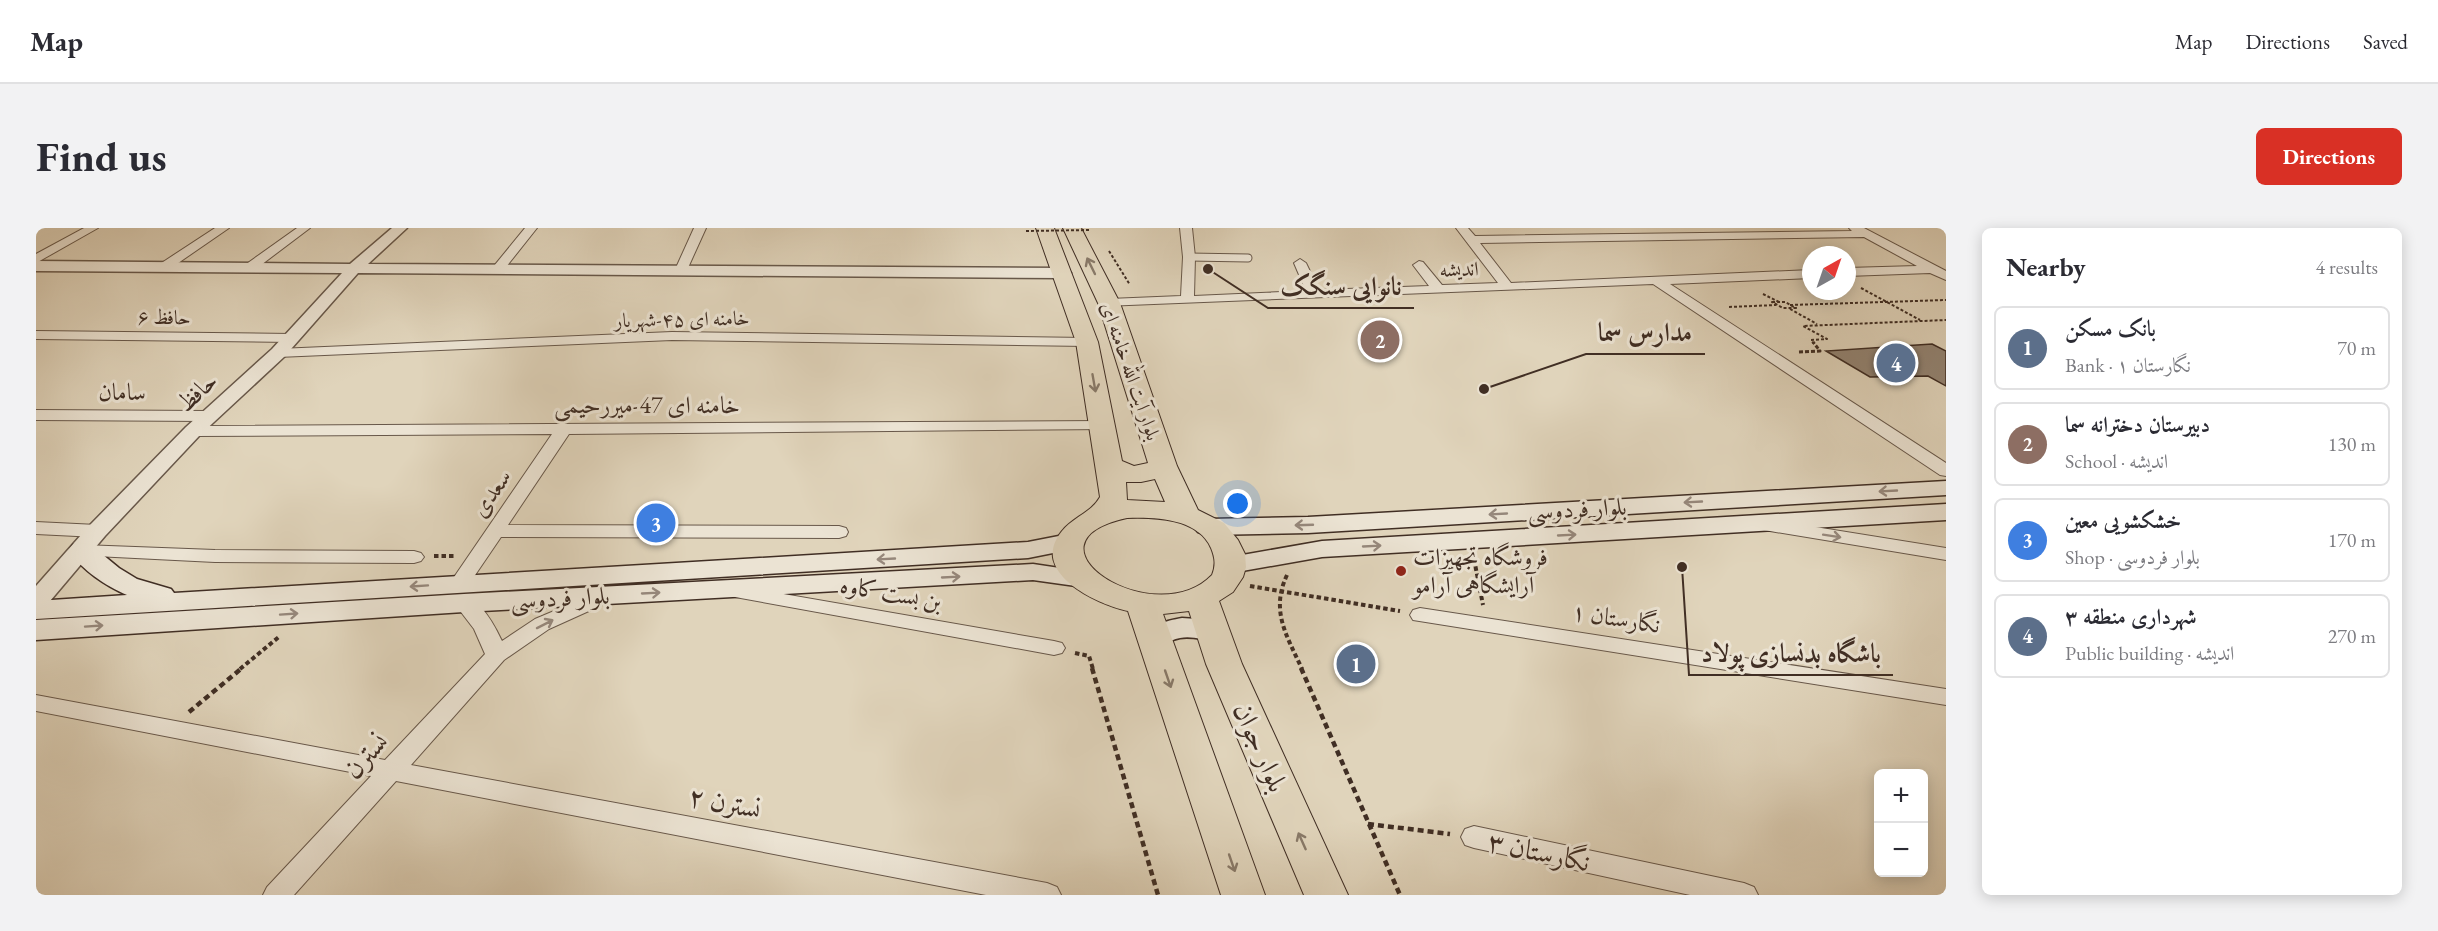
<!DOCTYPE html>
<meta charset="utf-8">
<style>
body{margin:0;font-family:"EB Garamond",Amiri,serif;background:#f2f2f3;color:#2b2b33}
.controls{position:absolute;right:18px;bottom:18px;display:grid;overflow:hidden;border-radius:9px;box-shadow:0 3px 15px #0003}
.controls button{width:54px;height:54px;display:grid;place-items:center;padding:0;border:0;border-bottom:2px solid #e1e1e2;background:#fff;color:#2b2b33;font:30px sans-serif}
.compass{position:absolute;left:1766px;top:18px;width:54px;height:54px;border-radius:50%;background:#fff;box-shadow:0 3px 15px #0003;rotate:40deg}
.you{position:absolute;left:1202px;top:276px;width:21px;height:21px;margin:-15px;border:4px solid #fff;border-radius:50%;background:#1a73e8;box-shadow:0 0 0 9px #1a73e833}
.badge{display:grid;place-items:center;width:39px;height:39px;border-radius:50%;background:#d93025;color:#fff;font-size:20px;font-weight:700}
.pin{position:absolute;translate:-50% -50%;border:3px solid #fff;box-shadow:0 2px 6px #0006}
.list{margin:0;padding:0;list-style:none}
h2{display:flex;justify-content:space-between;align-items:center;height:78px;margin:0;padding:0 24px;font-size:26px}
h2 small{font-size:20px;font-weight:400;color:#7c7c81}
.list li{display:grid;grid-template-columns:39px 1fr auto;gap:18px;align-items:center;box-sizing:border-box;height:84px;margin:0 12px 12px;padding:0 12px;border:2px solid #e1e1e2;border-radius:9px}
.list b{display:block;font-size:22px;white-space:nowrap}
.list p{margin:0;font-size:20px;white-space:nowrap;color:#7c7c81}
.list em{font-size:20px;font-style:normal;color:#7c7c81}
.map{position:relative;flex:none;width:1910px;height:667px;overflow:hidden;border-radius:9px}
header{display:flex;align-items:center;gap:36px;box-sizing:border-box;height:84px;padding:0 30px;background:#fff;border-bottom:2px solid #e1e1e2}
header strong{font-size:28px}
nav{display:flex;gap:33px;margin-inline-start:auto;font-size:21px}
.intro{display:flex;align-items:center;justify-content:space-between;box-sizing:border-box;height:144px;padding:0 36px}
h1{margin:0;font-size:42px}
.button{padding:15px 27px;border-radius:9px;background:#d93025;color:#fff;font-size:21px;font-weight:700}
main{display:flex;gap:36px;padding:0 36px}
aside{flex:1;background:#fff;border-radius:9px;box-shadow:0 3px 15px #0003}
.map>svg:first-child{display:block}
</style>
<header>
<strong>Map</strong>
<nav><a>Map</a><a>Directions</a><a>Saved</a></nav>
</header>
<div class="intro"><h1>Find us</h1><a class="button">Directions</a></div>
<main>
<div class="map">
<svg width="1910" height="667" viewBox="0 0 1910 667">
<rect width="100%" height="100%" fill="#e0d4bb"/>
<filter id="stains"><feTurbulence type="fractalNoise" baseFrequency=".00333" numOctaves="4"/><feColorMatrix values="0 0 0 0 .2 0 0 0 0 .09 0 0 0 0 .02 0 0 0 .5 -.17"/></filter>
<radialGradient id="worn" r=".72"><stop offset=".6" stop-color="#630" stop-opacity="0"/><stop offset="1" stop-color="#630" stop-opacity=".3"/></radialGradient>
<!-- building -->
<path fill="#938473" stroke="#402e24" stroke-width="1.5" d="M1896,116L1910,123V158L1892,148L1834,149L1790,123Z"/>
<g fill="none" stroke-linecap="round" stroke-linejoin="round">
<!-- service casing -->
<g stroke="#68584a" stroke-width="9">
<path id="service" d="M1153,29L1212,30"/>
</g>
<!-- minor casing -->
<g stroke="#68584a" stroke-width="2">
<path id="minor" d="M48,0H62L0,35V26Z
M179,0H193L132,42H124V36Z
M261,0H274L217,43H209V37Z
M489,0H501L466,44H458V38Z
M658,0H670L651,42L649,45H641L639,42Z
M1144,0H1156L1159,29L1158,68L1270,63L1258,35L1264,31L1270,35L1283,62L1393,58L1377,37L1383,33L1387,34L1406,57L1462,55L1420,0H1432L1439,8L1816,3L1813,0H1828L1910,43V52L1894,45L1811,48V40L1881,38L1828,9L1444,15L1475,55L1775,42V50L1634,56L1910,235V248L1904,247L1617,56L1068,78L1066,75L1068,72L1073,71L1145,68L1147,29Z
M0,103L256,106L263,110L256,114L0,111Z
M636,104L1051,110L1058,114L1051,118L636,112L242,129L235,125L242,121Z
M0,182L172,183L180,188L172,193L0,192Z
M1066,193L1074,198L1072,201L533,206L472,297L803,298L810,300L812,304L810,308L803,310L465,309L431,359L424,361L417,359L414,355L516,206L157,208L149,203L157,198Z
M1729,291L1910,320V332L1722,301L1720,297L1722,293Z
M0,294L61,297L68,299L70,303L68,307L61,309L0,306Z
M46,317L179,322L378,323L385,325L388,329L385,333L378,335L179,334L39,327L36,323L39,319Z
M695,357L1018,413L1026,415L1029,420L1026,425L1018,427L688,367L685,363L688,359Z
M568,362L575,363L578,368L575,373L513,401L468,432L375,537L1011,655L1021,659L1025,667H950L360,553L258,667H227L231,659L335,548L0,483V467L349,532L449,426L438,401L418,375L421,370C442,365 458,396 466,413L499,391Z
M1384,380L1910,461V477L1377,392L1374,387L1377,382Z
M1438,598L1708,655L1718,659L1722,667H1654L1438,620L1429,617L1425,609L1429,601Z"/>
</g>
<!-- tertiary casing -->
<g stroke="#68584a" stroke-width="3">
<path id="tertiary" d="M356,0H371L332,36L1027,40L1035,45L1027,50L322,45L248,129L164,207L69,308L9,379L0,381V358L53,298L150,199L236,121L306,45L0,43V33L314,36Z"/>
</g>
<!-- secondary casing -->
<g stroke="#402e24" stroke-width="3">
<path id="secondary" d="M1910,253V267L1272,305L1171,307L1162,304L1158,299L1162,294L1171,291L1272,289Z
M1910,276V292L1286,329L1195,345L1185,343L1181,337L1185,331L1195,329L1286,313Z
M1033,306L1042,308L1046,314L1042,320L992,330L0,391V373L91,367C70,358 46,342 33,323L37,317L46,315L55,317L83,340L101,351L135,361L138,365L992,314Z
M997,336L1057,345L1061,351L1057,357L1047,359L997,352L428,384L0,412V392L428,366Z
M1146,390L1161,391L1187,397L1192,404L1187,411C1173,415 1159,407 1144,410C1128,413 1127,423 1108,418L1103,411C1112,397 1130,393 1146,390Z"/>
</g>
<!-- primary casing -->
<g stroke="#402e24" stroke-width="2">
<path id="primary" d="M1000,0H1018L1062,114L1086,233L1098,238L1112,235L1062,75L1027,0H1045L1084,75L1141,238L1162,282L1188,295L1202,312L1209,326L1210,339L1207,349L1197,364L1183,373L1206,436L1312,667H1268L1170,436L1153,383L1127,386L1229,667H1185L1092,383C1060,376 992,344 1026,303C1037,289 1055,285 1064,269L1040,114ZM1119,251L1129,274L1091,272L1090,254H1105ZM1091,290C1118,289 1162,290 1175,320C1179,330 1180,337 1176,347C1119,406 976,315 1091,290Z"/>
</g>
<!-- path-far3 -->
<path stroke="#402e24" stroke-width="2" stroke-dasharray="3 2" stroke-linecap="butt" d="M1073,23L1094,57
M1825,60L1884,92
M1727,66L1743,74
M1736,74H1749L1760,80H1747Z
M1754,77L1910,72
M1693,79L1740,77
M1754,81L1781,96
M1778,116L1775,112L1791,111L1767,98L1910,92"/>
<!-- path-far2 -->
<path stroke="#402e24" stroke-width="3" stroke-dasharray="4 2" stroke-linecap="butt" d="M1763,124L1784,123L1777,114"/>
<!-- path-far1 -->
<path stroke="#402e24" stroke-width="4" stroke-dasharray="4.5 3" stroke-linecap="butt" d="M398,328H418
M1438,331L1447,377
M1251,347C1234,383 1251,408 1266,441
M1214,358L1364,383
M1039,425L1053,428L1057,441
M204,441L244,408"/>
<!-- path -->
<path stroke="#402e24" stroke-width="4.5" stroke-dasharray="6 4" stroke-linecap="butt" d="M1056,440L1122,667
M1265,440L1364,667
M153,484L206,440
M1332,596L1414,606"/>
<!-- service -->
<use href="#service" stroke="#ebe3d3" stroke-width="7"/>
<!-- minor -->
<use href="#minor" fill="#ebe3d3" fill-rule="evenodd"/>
<!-- tertiary -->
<use href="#tertiary" fill="#ebe3d3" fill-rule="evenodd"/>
<!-- secondary -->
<use href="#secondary" fill="#ebe3d3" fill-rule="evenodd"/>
<!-- primary -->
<use href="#primary" fill="#e0d4bb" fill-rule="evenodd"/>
<!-- path-bridge -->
<path stroke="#402e24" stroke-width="2" stroke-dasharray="3 2" stroke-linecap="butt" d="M990,3L1054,2"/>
</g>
<!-- one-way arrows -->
<defs><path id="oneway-shaft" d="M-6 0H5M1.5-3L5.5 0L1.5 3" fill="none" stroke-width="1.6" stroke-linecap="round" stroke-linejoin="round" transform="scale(1.5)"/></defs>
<g stroke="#887968">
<use href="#oneway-shaft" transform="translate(1055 38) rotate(-116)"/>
<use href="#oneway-shaft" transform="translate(1058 155) rotate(80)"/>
<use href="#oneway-shaft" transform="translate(1132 451) rotate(71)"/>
<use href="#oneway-shaft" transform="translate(1266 613) rotate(-114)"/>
<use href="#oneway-shaft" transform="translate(1196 635) rotate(71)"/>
</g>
<g stroke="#96887c">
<use href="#oneway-shaft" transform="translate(1852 263) rotate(177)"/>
<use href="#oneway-shaft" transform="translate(1657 274) rotate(177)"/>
<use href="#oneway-shaft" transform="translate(1462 286) rotate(177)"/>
<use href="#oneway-shaft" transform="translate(1268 297) rotate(178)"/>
<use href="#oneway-shaft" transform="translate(1531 307) rotate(-3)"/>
<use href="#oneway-shaft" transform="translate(1796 308) rotate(9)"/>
<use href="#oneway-shaft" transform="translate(1336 318) rotate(-3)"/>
<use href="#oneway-shaft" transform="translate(850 331) rotate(177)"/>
<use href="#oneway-shaft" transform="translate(915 349) rotate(-3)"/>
<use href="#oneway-shaft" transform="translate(383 358) rotate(176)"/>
<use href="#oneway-shaft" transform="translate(615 365) rotate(-3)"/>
<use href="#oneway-shaft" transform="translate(253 386) rotate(-4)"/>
<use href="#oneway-shaft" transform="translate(509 396) rotate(-27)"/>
<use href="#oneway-shaft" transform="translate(58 398) rotate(-4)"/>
</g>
<!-- markers -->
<circle fill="#8f2418" stroke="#ebe3d3" stroke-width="2" cx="1365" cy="343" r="6"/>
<g text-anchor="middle" stroke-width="6" stroke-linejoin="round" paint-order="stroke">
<!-- far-street labels -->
<g font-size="20" fill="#402e24" stroke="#ebe3d3">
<text transform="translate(1423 41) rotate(-2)" y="7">اندیشه</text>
<text transform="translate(128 89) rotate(1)" y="7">حافظ ۶</text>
<text transform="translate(646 91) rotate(-1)" y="7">خامنه ای ۴۵-شهریار</text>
<text transform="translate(1095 143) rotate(71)" y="7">بلوار آیت الله خامنه ای</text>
</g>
<!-- street labels -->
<g font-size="24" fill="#402e24" stroke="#ebe3d3">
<text x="86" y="172">سامان</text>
<text transform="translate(161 164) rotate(-43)" y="8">حافظ</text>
<text x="611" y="185">خامنه ای 47-میررحیمی</text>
<text transform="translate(455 265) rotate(-56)" y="8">سعدی</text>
<text transform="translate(1541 281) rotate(-3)" y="8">بلوار فردوسی</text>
<text transform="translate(855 365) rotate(10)" y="8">بن بست کاوه</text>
<text transform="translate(524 370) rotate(-3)" y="8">بلوار فردوسی</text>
<text transform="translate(1580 390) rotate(9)" y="8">نگارستان ۱</text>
</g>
<!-- poi labels -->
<g font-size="24" fill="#402e24" stroke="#ebe3d3" text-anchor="start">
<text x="1377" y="337">فروشگاه تجهیزات<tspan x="1377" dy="28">آرایشگاهی آرامو</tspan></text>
</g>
<!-- near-street labels -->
<g font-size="28" fill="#402e24" stroke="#ebe3d3">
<text transform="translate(1225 519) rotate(66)" y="10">بلوار جوان</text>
<text transform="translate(329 527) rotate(-48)" y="10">نسترن</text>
<text transform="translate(689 574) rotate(11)" y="10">نسترن ۲</text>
<text transform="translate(1503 623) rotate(12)" y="10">نگارستان ۳</text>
</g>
</g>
<!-- callouts -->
<path fill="none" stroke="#402e24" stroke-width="2" d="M1172 41L1232 80H1378M1448 161L1550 126H1669M1646 339L1653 447H1857"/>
<g fill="#402e24" stroke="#ebe3d3" stroke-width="2">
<circle cx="1172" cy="41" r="6"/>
<circle cx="1448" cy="161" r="6"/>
<circle cx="1646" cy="339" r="6"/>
</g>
<g font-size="26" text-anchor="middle" font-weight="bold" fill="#402e24" stroke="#ebe3d3" stroke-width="6" stroke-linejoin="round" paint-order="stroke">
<text x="1305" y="67">نانوایی سنگک</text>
<text x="1609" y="113">مدارس سما</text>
<text x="1755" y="434">باشگاه بدنسازی پولاد</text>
</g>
<rect width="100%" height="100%" filter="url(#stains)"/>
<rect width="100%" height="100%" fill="url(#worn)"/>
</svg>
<div class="controls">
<button>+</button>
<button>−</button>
</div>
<svg class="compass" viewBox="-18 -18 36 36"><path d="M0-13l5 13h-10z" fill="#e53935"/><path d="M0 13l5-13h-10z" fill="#7c7c81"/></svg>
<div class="you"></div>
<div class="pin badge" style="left:1320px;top:436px;background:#5c6f8a">1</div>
<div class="pin badge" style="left:1344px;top:112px;background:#8d6e63">2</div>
<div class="pin badge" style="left:620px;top:295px;background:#3f7fe0">3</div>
<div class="pin badge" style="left:1860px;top:135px;background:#5c6f8a">4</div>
</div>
<aside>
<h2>Nearby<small>4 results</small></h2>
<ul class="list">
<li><span class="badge" style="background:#5c6f8a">1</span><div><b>بانک مسکن</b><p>Bank · نگارستان ۱</p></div><em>70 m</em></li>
<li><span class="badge" style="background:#8d6e63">2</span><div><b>دبیرستان دخترانه سما</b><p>School · اندیشه</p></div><em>130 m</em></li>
<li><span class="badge" style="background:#3f7fe0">3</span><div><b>خشکشویی معین</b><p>Shop · بلوار فردوسی</p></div><em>170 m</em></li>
<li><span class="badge" style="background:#5c6f8a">4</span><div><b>شهرداری منطقه ۳</b><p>Public building · اندیشه</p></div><em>270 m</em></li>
</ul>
</aside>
</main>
